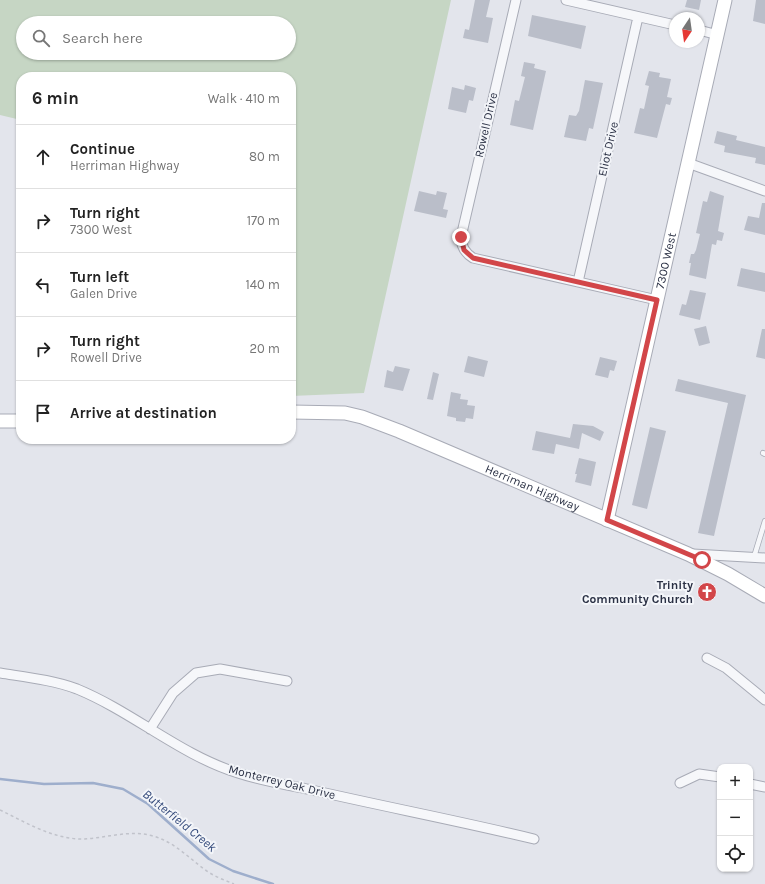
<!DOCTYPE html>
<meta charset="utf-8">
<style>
body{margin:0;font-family:Karla,sans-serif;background:#f6f6f6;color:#222}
.controls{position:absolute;right:12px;bottom:12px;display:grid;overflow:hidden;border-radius:8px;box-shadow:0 1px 3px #0004}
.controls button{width:36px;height:36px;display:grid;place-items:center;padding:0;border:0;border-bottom:1px solid #e0e0e0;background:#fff;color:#222;font:20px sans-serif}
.compass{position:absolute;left:669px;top:12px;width:36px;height:36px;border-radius:50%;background:#fff;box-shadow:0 1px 3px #0004;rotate:193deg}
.stop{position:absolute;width:12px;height:12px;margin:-9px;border:3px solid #d24649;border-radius:50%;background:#fff}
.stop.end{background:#d24649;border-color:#fff;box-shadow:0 1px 4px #0008}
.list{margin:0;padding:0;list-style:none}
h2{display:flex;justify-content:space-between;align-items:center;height:52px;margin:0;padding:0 16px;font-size:17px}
h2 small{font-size:13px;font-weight:400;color:#767676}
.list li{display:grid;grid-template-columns:26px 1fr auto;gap:12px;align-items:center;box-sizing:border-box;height:64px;padding:0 16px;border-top:1px solid #e0e0e0}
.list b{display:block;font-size:15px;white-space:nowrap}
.list p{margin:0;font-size:13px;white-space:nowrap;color:#767676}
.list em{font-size:13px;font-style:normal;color:#767676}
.icon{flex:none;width:22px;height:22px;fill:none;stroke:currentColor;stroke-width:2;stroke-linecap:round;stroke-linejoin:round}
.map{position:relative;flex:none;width:765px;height:884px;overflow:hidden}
.search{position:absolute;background:#fff;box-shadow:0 1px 3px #0004;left:16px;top:16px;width:280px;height:44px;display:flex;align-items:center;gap:10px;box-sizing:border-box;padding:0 14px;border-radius:22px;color:#767676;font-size:15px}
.panel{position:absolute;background:#fff;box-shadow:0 1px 3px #0004;left:16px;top:72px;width:280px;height:372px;border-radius:16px}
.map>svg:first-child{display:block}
</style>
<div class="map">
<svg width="765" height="884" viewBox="0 0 765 884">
<rect width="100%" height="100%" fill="#e3e5ec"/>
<!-- green -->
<path fill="#c6d6c4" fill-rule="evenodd" d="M0,0H451L364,393L291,396V77H21V120L0,115ZM23,23H289V53H23Z"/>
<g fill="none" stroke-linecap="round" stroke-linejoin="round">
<!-- stream -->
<path stroke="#9eaecc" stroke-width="2.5" d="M0,779L44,784L93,783L123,789L148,804L209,859L233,871L273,884"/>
</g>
<!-- building -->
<path fill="#babec9" d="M475,0H490L486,17L493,18L488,43L463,38L465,29L469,30Z
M687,0H701L699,10L685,7Z
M756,0H765V24L753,21Z
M532,15L586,26L581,49L528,36Z
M524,62L535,64L534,68L546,71L533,130L510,125L515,100L519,101L525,77L521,76Z
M649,71L660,73L659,77L671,79L667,97L672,98L670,105L666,104L657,138L634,133L640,108L644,109L649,86L645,85Z
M585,80L603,83L593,129L589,128L586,141L564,137L569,115L576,116L579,111Z
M465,85L476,88L473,101L469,100L466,113L448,109L452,87L464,90Z
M717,131L737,136L736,140L765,147V165L755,163L756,158L724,152L725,146L714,143Z
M419,191L436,195L437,191L447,193L443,209L448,210L446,218L414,211Z
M710,191L724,196L718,231L724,233L722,241L717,240L716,245L712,244L706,279L689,275L691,263H689L691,254H694L696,250L700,234L696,233L703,201L707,202Z
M762,203H765V235L744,230L748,216L759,218Z
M741,268L765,273V292L737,286Z
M690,290L706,293L700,320L679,315L682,304L686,305Z
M706,326L710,343L699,346L694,329Z
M762,329H765V359L756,357Z
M468,356L488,361L484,377L464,372Z
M600,357L617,361L614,371L610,370L608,378L595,375Z
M395,366L410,369L403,391L384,387L387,370L393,372Z
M433,372L439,374L433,400L427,399Z
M678,379L746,395L714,536L698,533L728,403L675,391Z
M451,392L461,394L460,399L468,400L467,405L475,406L473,419L466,418L465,422L456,421V418L447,416Z
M573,424L593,426L604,432L600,441L582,433L579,449L556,444L554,454L532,450L536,431L570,438Z
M650,427L666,431L647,509L632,505Z
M579,458L596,462L591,486L575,482L577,474H575Z"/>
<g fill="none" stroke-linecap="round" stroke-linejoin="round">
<!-- lane casing -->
<g stroke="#a8abb6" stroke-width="6">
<path id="lane" d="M763,453L765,454
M754,557L765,521"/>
</g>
<!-- street casing -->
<g stroke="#a8abb6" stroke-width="11">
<path id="street" d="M516,0L461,237C461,247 465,253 473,258L657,300
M566,0L675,25
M699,30L718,35
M688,163L765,191
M578,282L638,17
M693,554L765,558
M707,658L726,668L765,700
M0,673C25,677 53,680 77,689C133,712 180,755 238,773C262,781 287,785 312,790C386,807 460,821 534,839
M150,729L173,693L196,673L220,669L287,681
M680,783L699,774L720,777
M750,784L765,787"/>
</g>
<!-- secondary casing -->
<g stroke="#a8abb6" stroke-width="15">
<g id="secondary">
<path id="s1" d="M291,412L345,413L362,417L399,431L688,554L728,574L765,596"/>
<path d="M0,421H21"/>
<path id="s2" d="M607,520L725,0"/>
</g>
</g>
<!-- path -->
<path stroke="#c1c3cb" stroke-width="1.5" stroke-dasharray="3 3" stroke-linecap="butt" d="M0,810C25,822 51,838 80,839C104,839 129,829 153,836C174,842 188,857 204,869C213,876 224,880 234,884"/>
<!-- lane -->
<use href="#lane" stroke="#f6f7fa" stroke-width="4.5"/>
<!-- street -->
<use href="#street" stroke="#f6f7fa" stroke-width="9"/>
<!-- secondary -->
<use href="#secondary" stroke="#fff" stroke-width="13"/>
</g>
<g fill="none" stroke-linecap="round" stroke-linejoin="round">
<!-- route -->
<path stroke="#d24649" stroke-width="5" d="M461,237L464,250L473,258L657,300L607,520L702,560"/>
</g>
<!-- icons -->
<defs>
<g id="church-disc" transform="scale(1)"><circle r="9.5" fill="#d24649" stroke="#f3f5f9"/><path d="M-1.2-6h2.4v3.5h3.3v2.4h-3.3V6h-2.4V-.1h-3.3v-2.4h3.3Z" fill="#fff"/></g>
</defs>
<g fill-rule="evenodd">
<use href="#church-disc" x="707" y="592"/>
</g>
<g text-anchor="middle" stroke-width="4" stroke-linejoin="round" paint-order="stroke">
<!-- street labels -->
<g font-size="12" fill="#2a3044" stroke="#f3f5f9">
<text transform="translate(486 125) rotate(-77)" y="4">Rowell Drive</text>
<text transform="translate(608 149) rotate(-77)" y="4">Eliot Drive</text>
<text dy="4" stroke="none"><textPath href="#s2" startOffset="266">7300 West</textPath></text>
<text dy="4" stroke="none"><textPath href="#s1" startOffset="256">Herriman Highway</textPath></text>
<text transform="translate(282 782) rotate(14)" y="4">Monterrey Oak Drive</text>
</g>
<!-- poi labels -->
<g font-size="12" font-weight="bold" fill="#2a3044" stroke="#f3f5f9" text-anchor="end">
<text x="693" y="589">Trinity<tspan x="693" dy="14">Community Church</tspan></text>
</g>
<!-- water labels -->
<g font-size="13" font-style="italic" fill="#33497a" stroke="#f3f5f9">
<text transform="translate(180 820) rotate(39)" y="5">Butterfield Creek</text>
</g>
</g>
</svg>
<div class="controls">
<button>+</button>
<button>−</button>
<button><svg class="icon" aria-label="locate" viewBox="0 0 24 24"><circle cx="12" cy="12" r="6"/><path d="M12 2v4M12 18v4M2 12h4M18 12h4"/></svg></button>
</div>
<svg class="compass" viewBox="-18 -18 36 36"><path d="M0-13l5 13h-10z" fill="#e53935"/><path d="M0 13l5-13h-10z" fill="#767676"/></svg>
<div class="stop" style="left:702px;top:560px"></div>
<div class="stop end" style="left:461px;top:237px"></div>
<div class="search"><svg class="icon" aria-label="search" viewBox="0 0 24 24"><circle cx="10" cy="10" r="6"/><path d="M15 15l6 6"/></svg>Search here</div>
<section class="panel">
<h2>6 min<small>Walk · 410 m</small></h2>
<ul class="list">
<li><svg class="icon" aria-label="ahead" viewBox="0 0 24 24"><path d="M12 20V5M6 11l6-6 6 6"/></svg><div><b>Continue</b><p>Herriman Highway</p></div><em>80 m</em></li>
<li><svg class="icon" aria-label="right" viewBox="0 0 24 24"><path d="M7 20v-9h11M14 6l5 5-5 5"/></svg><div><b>Turn right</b><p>7300 West</p></div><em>170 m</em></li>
<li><svg class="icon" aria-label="left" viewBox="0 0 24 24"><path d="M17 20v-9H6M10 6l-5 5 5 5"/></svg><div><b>Turn left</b><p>Galen Drive</p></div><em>140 m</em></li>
<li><svg class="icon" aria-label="right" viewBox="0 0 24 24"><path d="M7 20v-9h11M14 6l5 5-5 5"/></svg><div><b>Turn right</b><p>Rowell Drive</p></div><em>20 m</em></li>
<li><svg class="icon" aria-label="arrive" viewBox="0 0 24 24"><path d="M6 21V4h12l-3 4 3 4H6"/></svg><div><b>Arrive at destination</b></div></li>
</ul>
</section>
</div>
